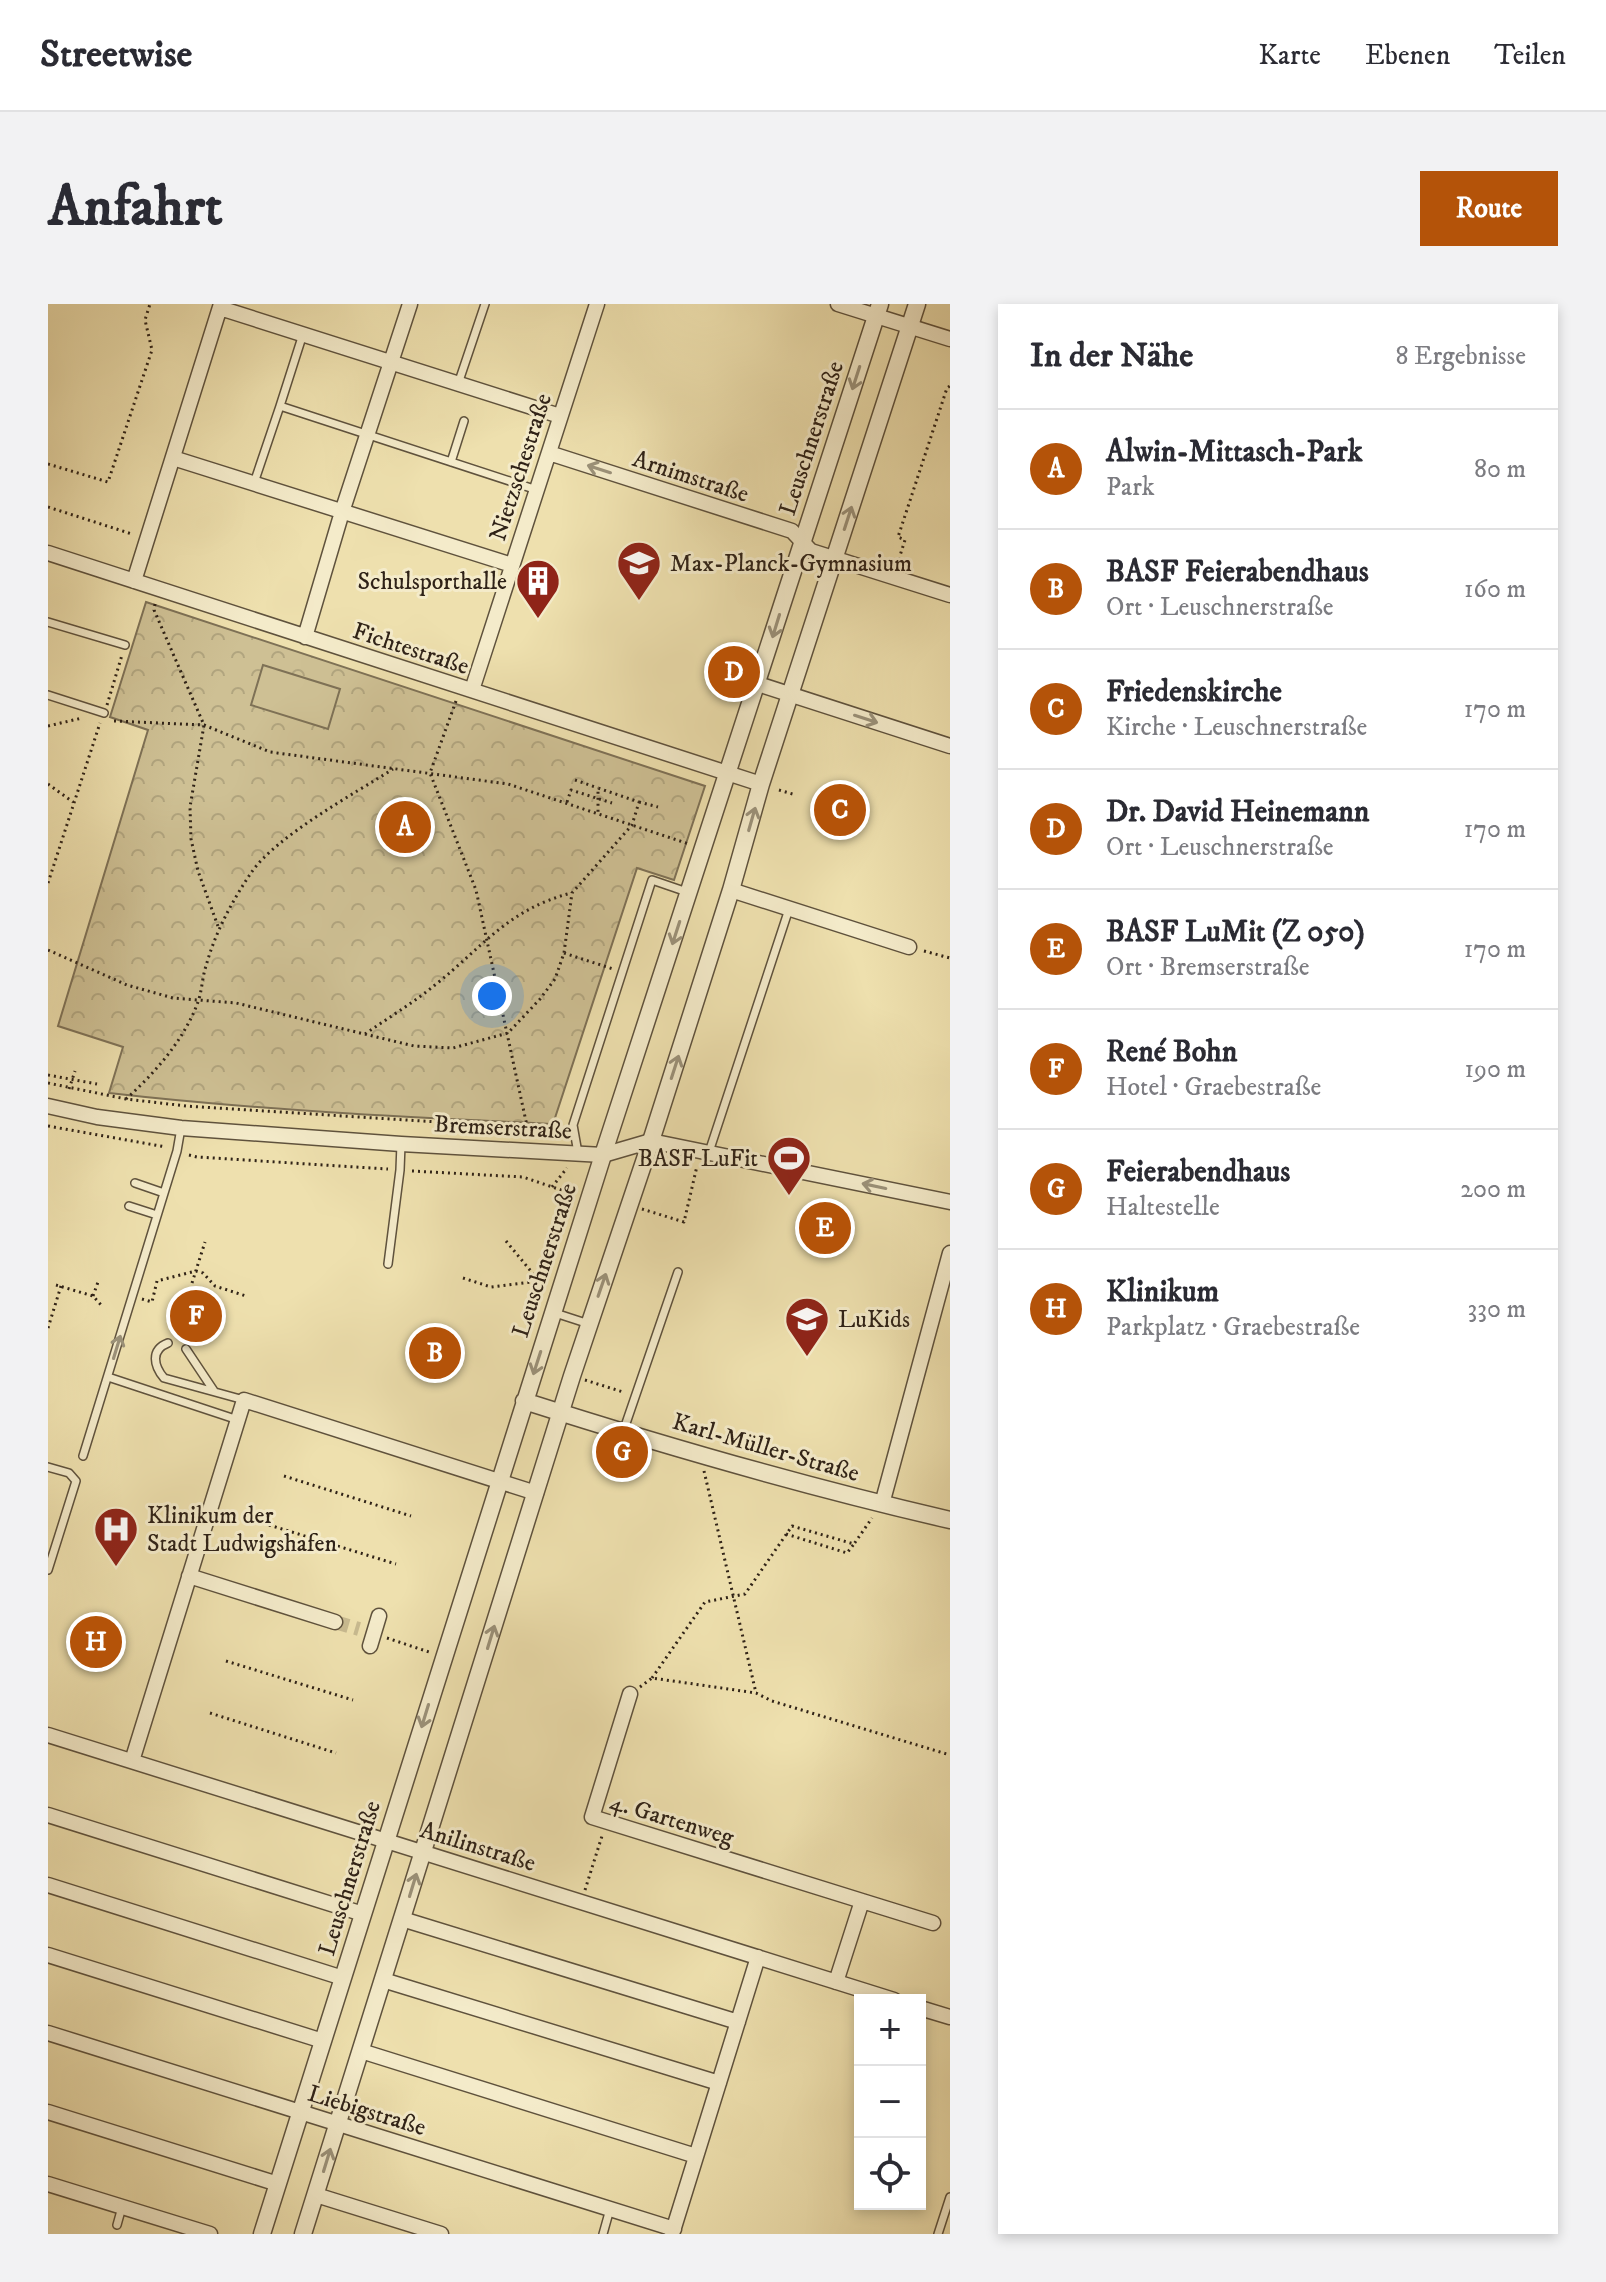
<!DOCTYPE html>
<html lang="de">
<meta charset="utf-8">
<style>
body{margin:0;font-family:"IM FELL DW Pica",serif;background:#f2f2f3;color:#2b2b33}
.controls{position:absolute;right:24px;bottom:24px;display:grid;overflow:hidden;border-radius:0px;box-shadow:0 4px 12px #0003}
.controls button{width:72px;height:72px;display:grid;place-items:center;padding:0;border:0;border-bottom:2px solid #e1e1e2;background:#fff;color:#2b2b33;font:40px sans-serif}
.you{position:absolute;left:444px;top:692px;width:28px;height:28px;margin:-20px;border:6px solid #fff;border-radius:50%;background:#1a73e8;box-shadow:0 0 0 12px #1a73e833}
.badge{display:grid;place-items:center;width:52px;height:52px;border-radius:50%;background:#b45309;color:#fff;font-size:26px;font-weight:700}
.pin{position:absolute;translate:-50% -50%;border:4px solid #fff;box-shadow:0 2px 8px #0006}
.list{margin:0;padding:0;list-style:none}
h2{display:flex;justify-content:space-between;align-items:center;height:104px;margin:0;padding:0 32px;font-size:34px}
h2 small{font-size:26px;font-weight:400;color:#7c7c81}
.list li{display:grid;grid-template-columns:52px 1fr auto;gap:24px;align-items:center;box-sizing:border-box;height:120px;padding:0 32px;border-top:2px solid #e1e1e2}
.list b{display:block;font-size:30px;white-space:nowrap}
.list p{margin:0;font-size:26px;white-space:nowrap;color:#7c7c81}
.list em{font-size:26px;font-style:normal;color:#7c7c81}
.icon{flex:none;width:44px;height:44px;fill:none;stroke:currentColor;stroke-width:2;stroke-linecap:round;stroke-linejoin:round}
.map{position:relative;flex:none;width:902px;height:1930px;overflow:hidden;border-radius:0px}
header{display:flex;align-items:center;gap:48px;box-sizing:border-box;height:112px;padding:0 40px;background:#fff;border-bottom:2px solid #e1e1e2}
header strong{font-size:38px}
nav{display:flex;gap:44px;margin-inline-start:auto;font-size:28px}
.intro{display:flex;align-items:center;justify-content:space-between;box-sizing:border-box;height:192px;padding:0 48px}
h1{margin:0;font-size:56px}
.button{padding:20px 36px;border-radius:0px;background:#b45309;color:#fff;font-size:28px;font-weight:700}
main{display:flex;gap:48px;padding:0 48px}
aside{flex:1;background:#fff;border-radius:0px;box-shadow:0 4px 12px #0003}
.map>svg:first-child{display:block}
</style>
<header>
<strong>Streetwise</strong>
<nav><a>Karte</a><a>Ebenen</a><a>Teilen</a></nav>
</header>
<div class="intro"><h1>Anfahrt</h1><a class="button">Route</a></div>
<main>
<div class="map">
<svg width="902" height="1930" viewBox="0 0 902 1930">
<defs>
<pattern id="forest-crowns" width="20" height="18" patternUnits="userSpaceOnUse" patternTransform="scale(2)"><rect width="20" height="18" fill="#cec094"/><path d="M2 6a3 3 0 1 1 6 0M12 15a3 3 0 1 1 6 0" fill="none" stroke="#b1a57f"/></pattern>
</defs>
<rect width="100%" height="100%" fill="#eee0ae"/>
<filter id="stains"><feTurbulence type="fractalNoise" baseFrequency=".0025" numOctaves="4"/><feColorMatrix values="0 0 0 0 .2 0 0 0 0 .09 0 0 0 0 .02 0 0 0 .5 -.17"/></filter>
<radialGradient id="worn" r=".72"><stop offset=".6" stop-color="#630" stop-opacity="0"/><stop offset="1" stop-color="#630" stop-opacity=".3"/></radialGradient>
<!-- forest -->
<path fill="url(#forest-crowns)" stroke="#7e7156" stroke-width="2" d="M98,298L657,482L626,576L589,564L505,820C357,813 208,806 61,789L75,743L10,722L100,426L62,413Z"/>
<!-- garden -->
<path fill="#cec094" stroke="#7e7156" stroke-width="2" d="M215,361L292,385L280,425L203,401Z"/>
<g fill="none" stroke-linecap="round" stroke-linejoin="round">
<!-- minor-tunnel -->
<path stroke="#c8ba90" stroke-width="14" stroke-dasharray="14 7" stroke-linecap="butt" d="M287,1318L311,1325"/>
<!-- service casing -->
<g stroke="#5f523d" stroke-width="10">
<path id="service" d="M255,30L232,102L489,186
M410,80L437,0
M403,158L416,117
M206,179L232,102
M0,318L77,341
M0,391L56,409
M661,848L741,605
M530,849L525,821L604,576L639,588
M87,879L116,889
M81,902L109,911
M340,960L352,866L353,840
M507,1009L541,1020
M120,1039C102,1046 106,1062 116,1074L196,1096
M138,1045L166,1087
M60,1073L190,1116
M575,1128L630,968
M35,1152L129,847L133,824
M0,1163L21,1169L28,1177L0,1266
M69,1921L74,1903
M555,1930L562,1905
M890,1930L902,1893"/>
</g>
<!-- minor casing -->
<g stroke="#5f523d" stroke-width="17">
<path id="minor" d="M790,0L902,35
M172,4L512,112
M501,149L744,227L763,247L902,291
M125,154L464,261
M0,249L713,480
M86,277L173,0
M257,333L294,208L362,0
M710,380L902,442
M424,386L549,0
M683,586L861,643
M0,802L49,813L133,824L353,840L555,851L603,837L902,898
M834,1200L902,949
M141,1272L287,1318
M322,1342L331,1312
M582,1390L544,1513L814,1597L788,1678
M0,1431L846,1696
M84,1457L196,1096L488,1189
M0,1511L315,1610
M0,1581L295,1674
M814,1597L885,1619
M354,1615L690,1718
M0,1651L275,1737
M335,1676L671,1779
M872,1704L902,1713
M0,1729L626,1925
M313,1747L648,1852
M0,1808L230,1880
M0,1880L162,1930
M268,1891L393,1930
M624,1930L710,1653"/>
</g>
<!-- tertiary casing -->
<g stroke="#5f523d" stroke-width="19">
<path id="tertiary" d="M476,1097C617,1142 759,1183 902,1216
M214,1930L555,851L832,0
M255,1930L524,1072L603,837L683,586L713,480L869,0"/>
</g>
<!-- path -->
<path stroke="#2f2217" stroke-width="3" stroke-dasharray="2 4" stroke-linecap="butt" d="M0,160L60,178L104,46L97,16L102,0
M0,203L84,230
M849,261L857,236L850,233L899,84L902,82
M107,300L106,306L156,421L142,503L143,535L150,567L171,625
M408,397L382,469L428,586L479,822
M59,401L74,351
M66,417L156,421L222,448L460,480L641,540
M0,422L34,414
M527,476L550,484
M0,480L25,498
M731,486L748,491
M519,498L523,486L564,499
M591,498L610,503
M0,579L52,419
M0,646L79,681L125,694L188,699L366,742L405,744L460,729L492,695L507,675L516,649L524,589L584,521L591,498L550,484V508
M876,647L902,654
M516,649L565,665
M317,730C340,714 365,699 387,681C436,642 459,606 523,589
M0,771L49,780
M0,779L78,795L138,802L516,826
M21,785L27,767
M78,795C107,769 136,736 150,698C154,687 154,674 158,662C167,629 184,597 203,569C228,532 306,490 345,465
M0,822L118,843
M141,851L149,853L340,865
M364,867L475,873L525,890
M504,883L519,864
M594,905L636,918L649,862
M458,937L491,977
M415,974L443,983L491,977L498,979
M144,979L157,938
M8,981L45,992L54,1002
M45,992L50,978
M94,995L104,998L109,977L148,967L155,969L167,982L198,992
M0,1024L13,982
M537,1076L575,1088
M656,1167L708,1389
M236,1172L363,1212
M221,1221L348,1260
M738,1230L799,1249L806,1240
M339,1334L381,1348
M178,1357L305,1396
M604,1374L657,1298L697,1290L744,1222L806,1240L824,1214
M592,1383L604,1374L708,1389L724,1397L902,1451
M162,1409L288,1449
M537,1586L554,1532"/>
<!-- service -->
<use href="#service" stroke="#f4ebca" stroke-width="7"/>
<!-- minor -->
<use href="#minor" stroke="#f4ebca" stroke-width="14"/>
<!-- tertiary -->
<use href="#tertiary" stroke="#f4ebca" stroke-width="16"/>
</g>
<!-- one-way arrows -->
<defs><path id="oneway-shaft" d="M-6 0H5M1.5-3L5.5 0L1.5 3" fill="none" stroke-width="1.6" stroke-linecap="round" stroke-linejoin="round" transform="scale(2)"/></defs>
<g stroke="#9b9179">
<use href="#oneway-shaft" transform="translate(808 74) rotate(108)"/>
<use href="#oneway-shaft" transform="translate(551 165) rotate(-162)"/>
<use href="#oneway-shaft" transform="translate(800 214) rotate(-72)"/>
<use href="#oneway-shaft" transform="translate(728 322) rotate(107)"/>
<use href="#oneway-shaft" transform="translate(818 415) rotate(18)"/>
<use href="#oneway-shaft" transform="translate(704 515) rotate(-74)"/>
<use href="#oneway-shaft" transform="translate(628 629) rotate(108)"/>
<use href="#oneway-shaft" transform="translate(627 763) rotate(-72)"/>
<use href="#oneway-shaft" transform="translate(826 882) rotate(-168)"/>
<use href="#oneway-shaft" transform="translate(554 981) rotate(-71)"/>
<use href="#oneway-shaft" transform="translate(69 1043) rotate(-73)"/>
<use href="#oneway-shaft" transform="translate(489 1059) rotate(108)"/>
<use href="#oneway-shaft" transform="translate(443 1333) rotate(-73)"/>
<use href="#oneway-shaft" transform="translate(377 1412) rotate(107)"/>
<use href="#oneway-shaft" transform="translate(365 1581) rotate(-73)"/>
<use href="#oneway-shaft" transform="translate(279 1856) rotate(-73)"/>
</g>
<!-- icons -->
<defs>
<g id="school-pin" transform="scale(2.3)"><path d="M0 17L-7.5 6A9.5 9.5 0 1 1 7.5 6Z" fill="#8f2418" stroke="#f4ebca"/><path d="M0-5L7-2L0 1L-7-2ZM-4 1L0 2.5L4 1V4Q0 6-4 4Z" fill="#fff"/></g>
<g id="building-pin" transform="scale(2.3)"><path d="M0 17L-7.5 6A9.5 9.5 0 1 1 7.5 6Z" fill="#8f2418" stroke="#f4ebca"/><path d="M-4-6H4V6H1V3H-1V6H-4ZM-2.5-4.3h1.7v1.8h-1.7ZM.8-4.3h1.7v1.8H.8ZM-2.5-1h1.7V.8h-1.7ZM.8-1h1.7V.8H.8Z" fill="#fff"/></g>
<g id="stadium-pin" transform="scale(2.3)"><path d="M0 17L-7.5 6A9.5 9.5 0 1 1 7.5 6Z" fill="#8f2418" stroke="#f4ebca"/><path d="M0-5a6.5 5 0 1 0 0 10a6.5 5 0 1 0 0-10ZM-3.5-1.8h7v3.6h-7Z" fill="#fff"/></g>
<g id="hospital-pin" transform="scale(2.3)"><path d="M0 17L-7.5 6A9.5 9.5 0 1 1 7.5 6Z" fill="#8f2418" stroke="#f4ebca"/><path d="M-5-5h3v3.5h4V-5h3V5h-3V1.5h-4V5h-3Z" fill="#fff"/></g>
</defs>
<g fill-rule="evenodd">
<use href="#school-pin" x="591" y="259"/>
<use href="#building-pin" x="490" y="277"/>
<use href="#stadium-pin" x="741" y="854"/>
<use href="#school-pin" x="759" y="1015"/>
<use href="#hospital-pin" x="68" y="1225"/>
</g>
<g text-anchor="middle" stroke-width="6" stroke-linejoin="round" paint-order="stroke">
<!-- street labels -->
<g font-size="24" fill="#2f2217" stroke="#f4ebca">
<text transform="translate(763 134) rotate(-72)" y="8">Leuschnerstraße</text>
<text transform="translate(472 163) rotate(-72)" y="8">Nietzschestraße</text>
<text transform="translate(643 172) rotate(18)" y="8">Arnimstraße</text>
<text transform="translate(363 344) rotate(18)" y="8">Fichtestraße</text>
<text transform="translate(455 823) rotate(3)" y="8">Bremserstraße</text>
<text transform="translate(496 956) rotate(-72)" y="8">Leuschnerstraße</text>
<text transform="translate(718 1143) rotate(16)" y="8">Karl-Müller-Straße</text>
<text transform="translate(624 1515) rotate(17)" y="8">4. Gartenweg</text>
<text transform="translate(430 1542) rotate(17)" y="8">Anilinstraße</text>
<text transform="translate(301 1574) rotate(-73)" y="8">Leuschnerstraße</text>
<text transform="translate(319 1806) rotate(17)" y="8">Liebigstraße</text>
</g>
<!-- poi labels -->
<g font-size="24" fill="#2f2217" stroke="#f4ebca" text-anchor="start">
<text x="622" y="267">Max-Planck-Gymnasium</text>
<text x="459" y="285" text-anchor="end">Schulsporthalle</text>
<text x="710" y="862" text-anchor="end">BASF LuFit</text>
<text x="790" y="1023">LuKids</text>
<text x="99" y="1219">Klinikum der<tspan x="99" dy="28">Stadt Ludwigshafen</tspan></text>
</g>
</g>
<rect width="100%" height="100%" filter="url(#stains)"/>
<rect width="100%" height="100%" fill="url(#worn)"/>
</svg>
<div class="controls">
<button>+</button>
<button>−</button>
<button><svg class="icon" aria-label="locate" viewBox="0 0 24 24"><circle cx="12" cy="12" r="6"/><path d="M12 2v4M12 18v4M2 12h4M18 12h4"/></svg></button>
</div>
<div class="you"></div>
<div class="pin badge" style="left:357px;top:523px">A</div>
<div class="pin badge" style="left:387px;top:1049px">B</div>
<div class="pin badge" style="left:792px;top:506px">C</div>
<div class="pin badge" style="left:686px;top:368px">D</div>
<div class="pin badge" style="left:777px;top:924px">E</div>
<div class="pin badge" style="left:148px;top:1012px">F</div>
<div class="pin badge" style="left:574px;top:1148px">G</div>
<div class="pin badge" style="left:48px;top:1338px">H</div>
</div>
<aside>
<h2>In der Nähe<small>8 Ergebnisse</small></h2>
<ul class="list">
<li><span class="badge">A</span><div><b>Alwin-Mittasch-Park</b><p>Park</p></div><em>80 m</em></li>
<li><span class="badge">B</span><div><b>BASF Feierabendhaus</b><p>Ort · Leuschnerstraße</p></div><em>160 m</em></li>
<li><span class="badge">C</span><div><b>Friedenskirche</b><p>Kirche · Leuschnerstraße</p></div><em>170 m</em></li>
<li><span class="badge">D</span><div><b>Dr. David Heinemann</b><p>Ort · Leuschnerstraße</p></div><em>170 m</em></li>
<li><span class="badge">E</span><div><b>BASF LuMit (Z 050)</b><p>Ort · Bremserstraße</p></div><em>170 m</em></li>
<li><span class="badge">F</span><div><b>René Bohn</b><p>Hotel · Graebestraße</p></div><em>190 m</em></li>
<li><span class="badge">G</span><div><b>Feierabendhaus</b><p>Haltestelle</p></div><em>200 m</em></li>
<li><span class="badge">H</span><div><b>Klinikum</b><p>Parkplatz · Graebestraße</p></div><em>330 m</em></li>
</ul>
</aside>
</main>
